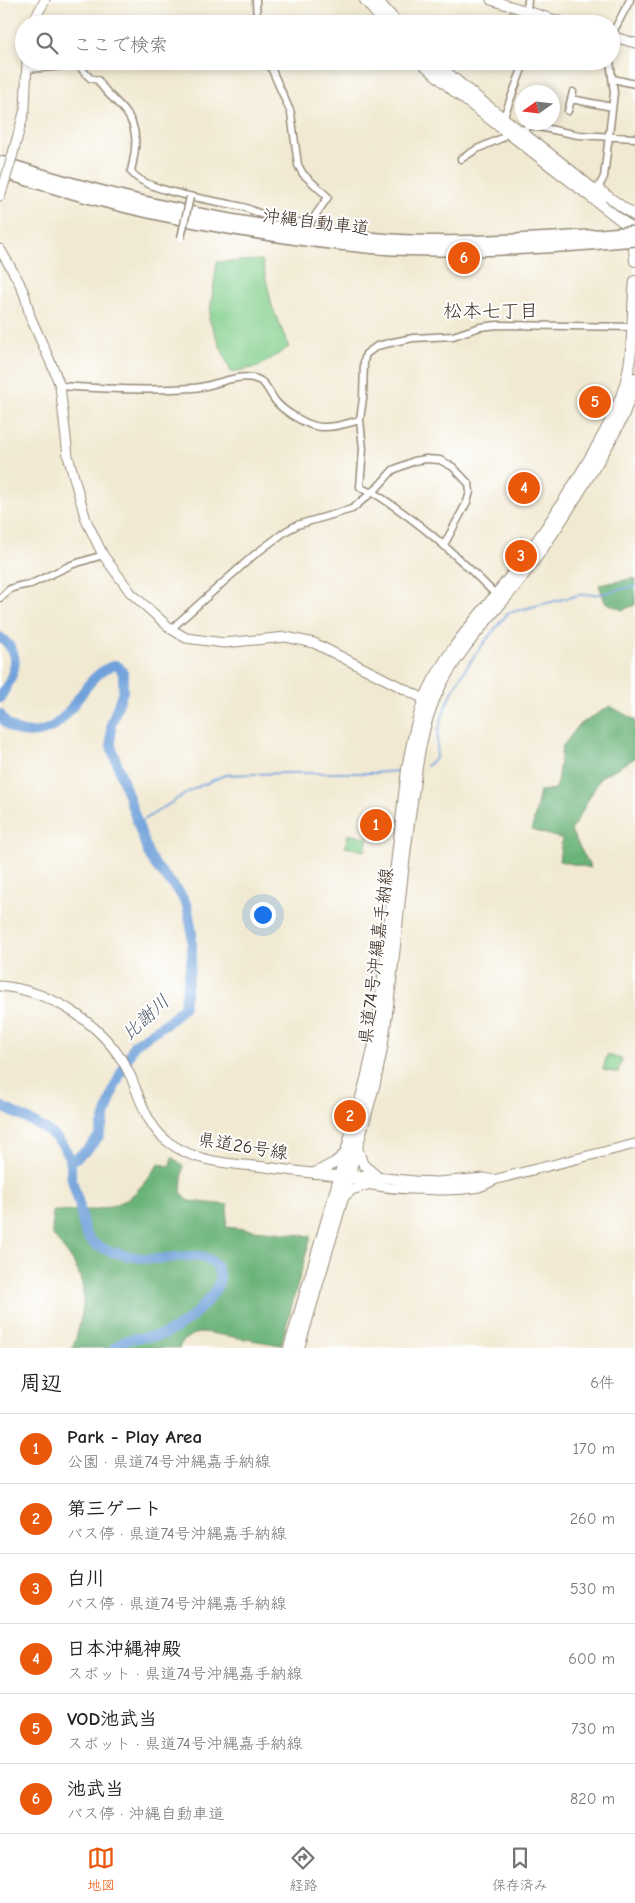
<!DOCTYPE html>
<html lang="ja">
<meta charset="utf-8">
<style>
body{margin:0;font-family:"Comic Neue","Klee One",sans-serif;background:#f2f2f2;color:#222}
.compass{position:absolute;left:515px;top:85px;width:45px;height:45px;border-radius:50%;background:#fff;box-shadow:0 2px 8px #0003;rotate:256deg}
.you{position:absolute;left:262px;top:914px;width:18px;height:18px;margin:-12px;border:4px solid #fff;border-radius:50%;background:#1a73e8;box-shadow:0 0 0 8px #1a73e833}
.badge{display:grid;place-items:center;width:32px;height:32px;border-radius:50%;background:#ea580c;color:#fff;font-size:16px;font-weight:700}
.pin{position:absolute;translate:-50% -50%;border:2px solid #fff;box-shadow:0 1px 5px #0006}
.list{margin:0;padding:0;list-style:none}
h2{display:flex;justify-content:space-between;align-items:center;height:65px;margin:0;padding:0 20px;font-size:21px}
h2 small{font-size:16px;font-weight:400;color:#767676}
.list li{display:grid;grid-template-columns:32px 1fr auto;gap:15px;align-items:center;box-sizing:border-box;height:70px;padding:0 20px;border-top:1px solid #e0e0e0}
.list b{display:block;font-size:19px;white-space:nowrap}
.list p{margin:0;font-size:16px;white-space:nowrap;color:#767676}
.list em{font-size:16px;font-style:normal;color:#767676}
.icon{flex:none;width:28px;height:28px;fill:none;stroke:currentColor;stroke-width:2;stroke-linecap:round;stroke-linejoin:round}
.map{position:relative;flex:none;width:635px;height:1348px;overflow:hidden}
.search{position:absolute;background:#fff;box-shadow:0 2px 8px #0003;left:15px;right:15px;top:15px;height:55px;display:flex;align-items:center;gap:12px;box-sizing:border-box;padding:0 18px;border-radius:28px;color:#767676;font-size:19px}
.sheet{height:485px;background:#fff}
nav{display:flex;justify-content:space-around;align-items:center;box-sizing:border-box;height:70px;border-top:1px solid #e0e0e0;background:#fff;font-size:14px;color:#767676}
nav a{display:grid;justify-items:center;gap:2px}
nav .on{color:#ea580c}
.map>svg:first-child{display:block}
</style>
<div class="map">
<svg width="635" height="1348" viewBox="0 0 635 1348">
<rect width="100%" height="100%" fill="#fff"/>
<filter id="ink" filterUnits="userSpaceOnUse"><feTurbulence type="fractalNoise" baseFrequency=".02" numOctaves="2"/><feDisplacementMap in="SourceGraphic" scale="10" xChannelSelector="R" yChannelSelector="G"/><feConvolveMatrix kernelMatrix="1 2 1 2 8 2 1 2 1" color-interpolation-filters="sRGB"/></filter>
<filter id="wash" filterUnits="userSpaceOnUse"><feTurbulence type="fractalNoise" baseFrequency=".0096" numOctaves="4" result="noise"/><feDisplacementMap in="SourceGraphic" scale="20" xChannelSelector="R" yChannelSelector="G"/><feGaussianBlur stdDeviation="1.12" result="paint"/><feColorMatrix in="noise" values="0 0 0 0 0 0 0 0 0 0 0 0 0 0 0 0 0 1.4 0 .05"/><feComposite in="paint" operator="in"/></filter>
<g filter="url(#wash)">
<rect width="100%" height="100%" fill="#f1e9d1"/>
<!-- green -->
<path fill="#82cf8d" stroke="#5e7c56" d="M262,260L272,306L289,347L258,367L231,372L209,319L217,262Z
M374,812L385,815L380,837L367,835Z
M348,834L368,838L365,851L345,847Z
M607,1055L622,1059L618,1073L603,1070Z"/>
<!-- forest -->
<path fill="#69b278" stroke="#526e4b" d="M635,578V605L622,610L605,602L599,585Z
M610,706L635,720V758L601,777L571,831L591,868L559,861L562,839L532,830L540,791L556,789L562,747L579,725Z
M172,1157L183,1166L181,1192L189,1201L228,1205L226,1227L311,1236L281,1345L204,1332C194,1334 183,1337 179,1348H72C76,1342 77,1333 79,1326C90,1286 79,1264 52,1235L53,1211C79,1211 108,1212 130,1197C141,1189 150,1174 159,1164L170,1166Z"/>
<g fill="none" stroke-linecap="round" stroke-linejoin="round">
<!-- stream -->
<path stroke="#70a1da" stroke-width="2" d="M426,766L436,758C438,748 436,738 439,728C449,685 480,647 508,613L579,595L601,594L635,586
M139,823L193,789L225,775L284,773H374L398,771"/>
<!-- river -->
<path stroke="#70a1da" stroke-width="10" d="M0,637C25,655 13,677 0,698
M0,714C5,724 12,730 23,732C73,740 77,674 116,665L119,667L123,673V691L111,725V746L148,853L156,866L179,892L187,905L192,932V956L184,1006L172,1019L134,1045L114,1088L99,1136L88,1149L71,1162
M0,1106C24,1118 62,1131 70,1160C72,1166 70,1173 72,1179C74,1188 78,1198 80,1208C82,1217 83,1233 90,1240C102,1253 140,1259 158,1259C173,1258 189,1254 203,1257C216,1260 224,1275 217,1287C206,1306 179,1332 157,1336C139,1338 129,1336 114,1348"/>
</g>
</g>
<g filter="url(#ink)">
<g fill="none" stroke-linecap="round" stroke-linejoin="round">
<!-- street casing -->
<g stroke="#968a78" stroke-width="9">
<path id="street" d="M256,0L257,24
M527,10L528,0
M536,24L538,15
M611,36L630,0
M27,69L78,65L90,78L98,80C105,93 115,99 124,110C140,128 136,150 131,171C142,192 220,201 243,207C250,209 257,213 264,215C279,219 295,223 310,223L328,197L303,174L298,165L291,113L268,61
M613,79L635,84
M571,99L612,107
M568,111L573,92
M522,132L529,125L578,135L635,138
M461,159L477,149L502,138L506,130L503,119L525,61
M596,192L604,177L614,93L610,61
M60,386C104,389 149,391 193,388C213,387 234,374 253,378C266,381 267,389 274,399C281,410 308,427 322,427C334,428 348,423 360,420
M498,597C462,560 422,523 377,495C372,492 365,491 360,487L363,449L360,420L363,398L364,361L366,354L377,346L398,341L413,338L453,336L480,327L498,325L634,327
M0,598L10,589L19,586L31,584L71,565L103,555
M171,629L254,555L286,531L297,525L352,509L376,489L393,470L414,461L426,459L440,460L453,467L469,484L470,492L467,502L444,545"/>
</g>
<!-- secondary casing -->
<g stroke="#968a78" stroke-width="11">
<path id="secondary" d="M491,0L569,24
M32,24L45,0
M611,36L635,43
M12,157L25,109L27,61
M0,196L4,184
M0,249L19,282L25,296L30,316L54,370L60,386L68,456L86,520L103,555L131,593L171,629L186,638L224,643L286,637L314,643L430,702
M0,986C54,991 108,1027 131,1077C141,1101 148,1129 171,1144C198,1163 233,1164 265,1167C293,1171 320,1174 348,1177L356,1175L415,1181L437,1182L484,1178L493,1180
M357,1146L363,1164L377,1176
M348,1177C367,1191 454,1192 479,1187C486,1185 491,1181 497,1179L635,1144
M343,1198L352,1190L367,1185"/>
</g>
<!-- primary casing -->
<g stroke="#968a78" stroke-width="12">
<path id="primary" d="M365,0L385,24
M377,0L398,24
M420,61L455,92L635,231
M434,61C487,110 549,149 602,197
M599,190L635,216
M628,234L634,248L635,261
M315,1173L334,1163L345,1154
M289,1348L336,1188L366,1079L377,1031L407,769C412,742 417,714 429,689C449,647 481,614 509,578C535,546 556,513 578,478C594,451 611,424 622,394C635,359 631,318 635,281
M299,1348L343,1198L375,1083L381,1054C395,970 399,886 412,802C417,764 422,723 439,689C458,651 487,621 513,589C542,552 567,513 591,473C610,442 628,414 635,378"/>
</g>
<!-- highway casing -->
<g stroke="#968a78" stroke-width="14">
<path id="highway" d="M0,162C127,203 258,231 392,240C457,244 523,240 588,236
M0,171C97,203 197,225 299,239C330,243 361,247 393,249C459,252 524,249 589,244"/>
</g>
<!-- street -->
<use href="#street" stroke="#fff" stroke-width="6"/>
<!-- secondary -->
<use href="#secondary" stroke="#fff" stroke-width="9"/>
<!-- primary -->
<use href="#primary" stroke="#fff" stroke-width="10"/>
<!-- highway -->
<use href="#highway" stroke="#fff" stroke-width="11"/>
<!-- street-bridge casing -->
<g stroke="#968a78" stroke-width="9" stroke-linecap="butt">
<path id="street-bridge" d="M181,238L190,197"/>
</g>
<!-- secondary-bridge casing -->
<g stroke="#968a78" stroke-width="11" stroke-linecap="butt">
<path id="secondary-bridge" d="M4,184L12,157"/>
</g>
<!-- highway-bridge casing -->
<g stroke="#968a78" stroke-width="14" stroke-linecap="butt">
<path id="highway-bridge" d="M588,236L635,232
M589,244L635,240"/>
</g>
<!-- street-bridge -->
<use href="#street-bridge" stroke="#fff" stroke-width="6"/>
<!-- secondary-bridge -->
<use href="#secondary-bridge" stroke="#fff" stroke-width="9"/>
<!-- highway-bridge -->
<use href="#highway-bridge" stroke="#fff" stroke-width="11"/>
</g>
</g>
<g text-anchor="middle" stroke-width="4" stroke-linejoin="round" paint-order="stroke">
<!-- street labels -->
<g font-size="18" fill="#3b2a1e" stroke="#fff">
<text transform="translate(316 222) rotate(7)" y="6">沖縄自動車道</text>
<text transform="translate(376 956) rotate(-83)" y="6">県道74号沖縄嘉手納線</text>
<text transform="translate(243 1146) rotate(9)" y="6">県道26号線</text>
</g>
<!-- neighbourhood labels -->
<g font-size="19" fill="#3b2a1e" stroke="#fff">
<text x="491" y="317">松本七丁目</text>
</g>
<!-- water labels -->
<g font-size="19" font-style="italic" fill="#505a69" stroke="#fff">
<text transform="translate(145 1017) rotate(-43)" y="7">比謝川</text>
</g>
</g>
</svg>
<svg class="compass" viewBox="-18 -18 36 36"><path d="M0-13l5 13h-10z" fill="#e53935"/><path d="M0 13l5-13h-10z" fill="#767676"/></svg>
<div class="you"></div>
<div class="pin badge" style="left:376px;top:825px">1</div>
<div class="pin badge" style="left:350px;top:1116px">2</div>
<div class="pin badge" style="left:521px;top:556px">3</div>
<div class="pin badge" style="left:524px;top:488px">4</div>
<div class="pin badge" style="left:595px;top:402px">5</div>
<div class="pin badge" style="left:464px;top:258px">6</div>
<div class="search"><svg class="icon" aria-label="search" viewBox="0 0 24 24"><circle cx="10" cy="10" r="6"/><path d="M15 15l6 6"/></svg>ここで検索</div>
</div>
<section class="sheet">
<h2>周辺<small>6件</small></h2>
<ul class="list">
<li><span class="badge">1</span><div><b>Park - Play Area</b><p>公園 · 県道74号沖縄嘉手納線</p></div><em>170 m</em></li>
<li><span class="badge">2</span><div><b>第三ゲート</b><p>バス停 · 県道74号沖縄嘉手納線</p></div><em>260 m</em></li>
<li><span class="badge">3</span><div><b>白川</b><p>バス停 · 県道74号沖縄嘉手納線</p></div><em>530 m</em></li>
<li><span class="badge">4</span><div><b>日本沖縄神殿</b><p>スポット · 県道74号沖縄嘉手納線</p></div><em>600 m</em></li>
<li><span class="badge">5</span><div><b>VOD池武当</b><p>スポット · 県道74号沖縄嘉手納線</p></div><em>730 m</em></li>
<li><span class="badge">6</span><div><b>池武当</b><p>バス停 · 沖縄自動車道</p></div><em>820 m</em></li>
</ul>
</section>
<nav>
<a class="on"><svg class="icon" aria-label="map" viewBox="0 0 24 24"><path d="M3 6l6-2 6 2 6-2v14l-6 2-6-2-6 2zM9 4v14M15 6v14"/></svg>地図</a>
<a><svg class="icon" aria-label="directions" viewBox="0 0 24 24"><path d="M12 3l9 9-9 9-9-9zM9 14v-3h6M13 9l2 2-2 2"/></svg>経路</a>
<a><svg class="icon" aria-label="saved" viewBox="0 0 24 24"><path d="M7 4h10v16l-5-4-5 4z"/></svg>保存済み</a>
</nav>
